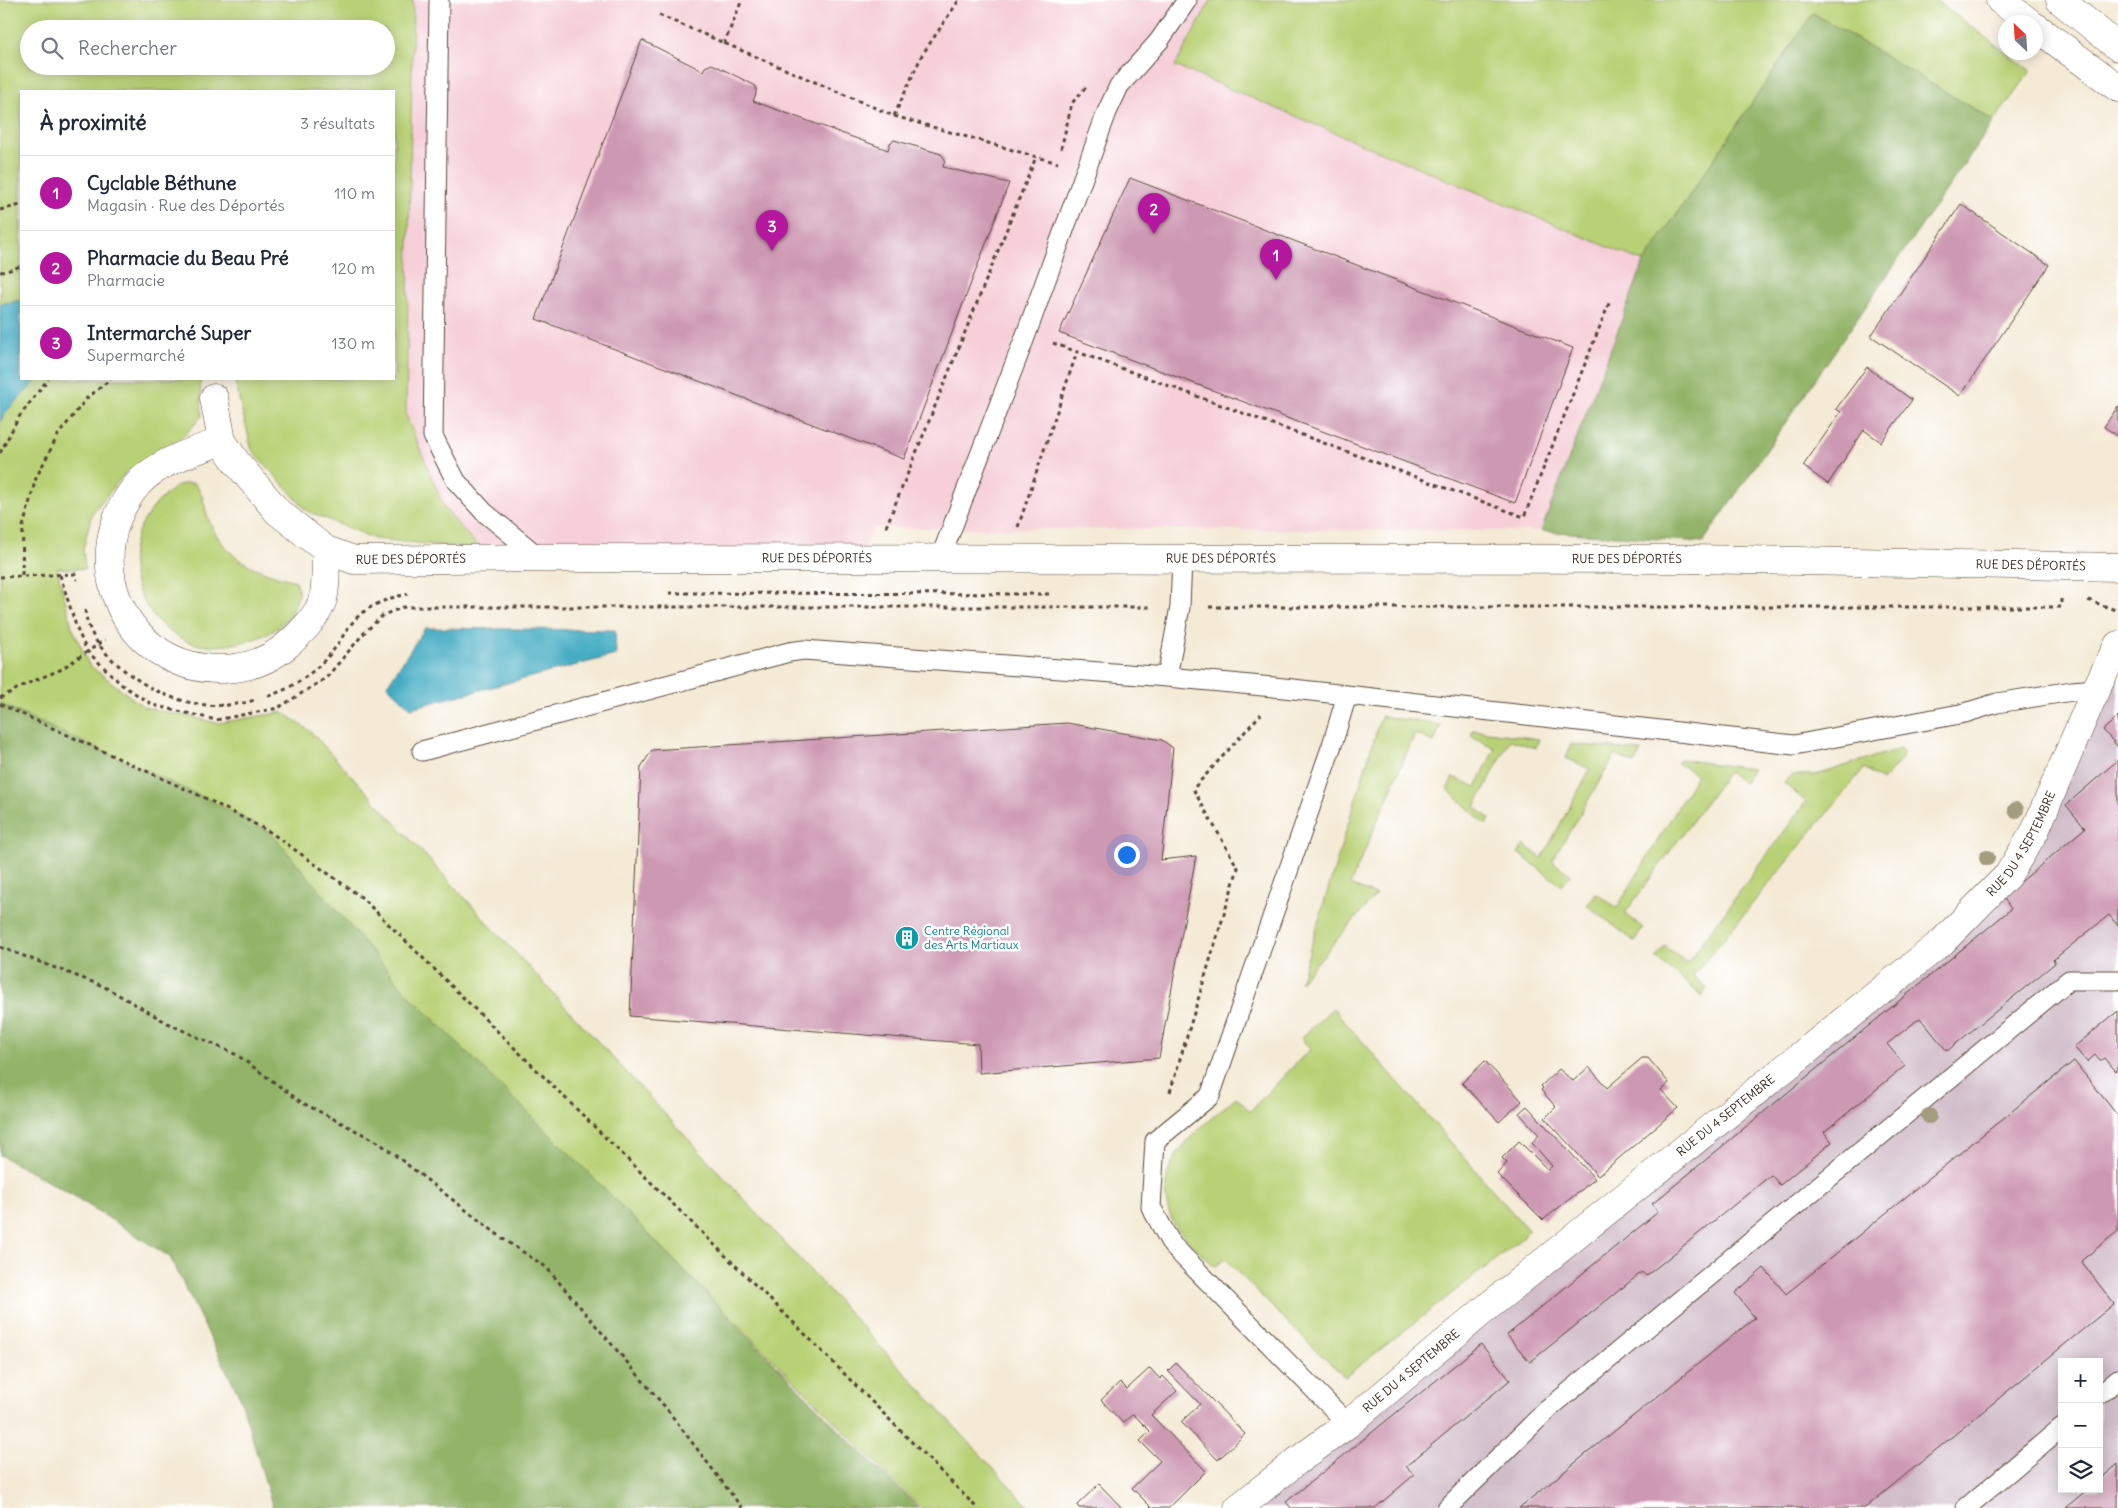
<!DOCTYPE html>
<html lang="fr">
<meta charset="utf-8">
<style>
body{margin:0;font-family:Delius,sans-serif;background:#f2f2f3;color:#1f2937}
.controls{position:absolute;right:15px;bottom:15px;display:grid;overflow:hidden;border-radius:0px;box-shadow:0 2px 12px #0003}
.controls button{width:45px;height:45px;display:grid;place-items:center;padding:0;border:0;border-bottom:1px solid #e0e1e3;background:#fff;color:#1f2937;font:25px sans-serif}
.compass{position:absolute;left:1998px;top:15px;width:45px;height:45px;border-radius:50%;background:#fff;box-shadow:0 2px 12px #0003;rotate:335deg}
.you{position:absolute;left:1126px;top:854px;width:18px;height:18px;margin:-12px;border:4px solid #fff;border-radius:50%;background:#1a73e8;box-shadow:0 0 0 8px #1a73e833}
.badge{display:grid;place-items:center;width:32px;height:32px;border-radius:50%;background:#b5179e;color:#fff;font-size:16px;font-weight:700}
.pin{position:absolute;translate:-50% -41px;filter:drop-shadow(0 1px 2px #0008)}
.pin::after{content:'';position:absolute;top:26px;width:18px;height:15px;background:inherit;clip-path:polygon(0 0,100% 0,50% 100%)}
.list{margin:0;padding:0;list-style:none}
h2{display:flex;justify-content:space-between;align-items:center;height:65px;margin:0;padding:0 20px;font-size:21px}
h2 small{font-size:16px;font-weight:400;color:#747a83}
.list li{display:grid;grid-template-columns:32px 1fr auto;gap:15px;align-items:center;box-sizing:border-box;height:75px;padding:0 20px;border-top:1px solid #e0e1e3}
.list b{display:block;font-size:19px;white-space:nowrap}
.list p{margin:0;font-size:16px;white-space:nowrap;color:#747a83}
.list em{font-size:16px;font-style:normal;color:#747a83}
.icon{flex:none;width:28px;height:28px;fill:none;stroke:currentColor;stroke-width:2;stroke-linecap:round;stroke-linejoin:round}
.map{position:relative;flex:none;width:2118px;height:1508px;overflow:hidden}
.search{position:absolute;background:#fff;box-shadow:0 2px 12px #0003;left:20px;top:20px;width:375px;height:55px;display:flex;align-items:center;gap:12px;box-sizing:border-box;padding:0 18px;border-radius:28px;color:#747a83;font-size:19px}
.panel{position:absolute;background:#fff;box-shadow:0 2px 12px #0003;left:20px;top:90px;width:375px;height:290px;border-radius:0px}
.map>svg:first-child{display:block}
</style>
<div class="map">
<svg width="2118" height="1508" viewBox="0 0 2118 1508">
<rect width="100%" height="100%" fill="#fff"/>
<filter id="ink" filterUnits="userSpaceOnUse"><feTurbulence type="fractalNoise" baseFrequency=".02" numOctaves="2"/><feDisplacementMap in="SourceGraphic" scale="10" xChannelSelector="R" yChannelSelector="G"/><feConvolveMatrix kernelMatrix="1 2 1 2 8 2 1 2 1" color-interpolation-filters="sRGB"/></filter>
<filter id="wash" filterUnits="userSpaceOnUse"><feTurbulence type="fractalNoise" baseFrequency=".0096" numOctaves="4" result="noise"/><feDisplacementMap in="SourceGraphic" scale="20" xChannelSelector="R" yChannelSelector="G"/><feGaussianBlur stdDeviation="1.12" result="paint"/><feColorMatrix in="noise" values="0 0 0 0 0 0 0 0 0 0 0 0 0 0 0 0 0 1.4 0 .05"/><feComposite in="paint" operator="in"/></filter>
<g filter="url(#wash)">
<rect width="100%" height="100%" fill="#f4ead6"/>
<!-- built -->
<path fill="#f6cfd8" d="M406,0H1211L1176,66L1644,262L1541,531L873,528L859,559L489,558L445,509L406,416Z"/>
<!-- industrial -->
<path fill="#d1bdca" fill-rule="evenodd" d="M2118,645V1508H1238L2008,875ZM2062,1362H2099V1489H2062Z"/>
<!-- green -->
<path fill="#b9d176" stroke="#7a7e4a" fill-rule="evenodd" d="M0,0H413L406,415L445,509L480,549L375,539L307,511L252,450L234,379H394V91H21V300L0,304ZM29,29H386V66H29Z
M1211,0H1935L2031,71L1994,121L1813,13L1644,262L1175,66Z
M38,379H200L202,416L182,438L127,471L92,513L83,550L85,569L57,568L72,627L89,665L144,707L218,723L283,712L311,732L1030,1508H921L405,991L270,832L0,704V422L5,413Z
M194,483C205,496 203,503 208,518C224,560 256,571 296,581C297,586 299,591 298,596C295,609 283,626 271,632C256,641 218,649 200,645C150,635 116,573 141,526C150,510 163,494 179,485C183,483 190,483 194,483Z
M1381,716L1441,725L1434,742L1415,734L1350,885L1376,895L1300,982Z
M1473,730L1539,739L1536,748L1510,740L1475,807L1490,819L1486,825L1447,789L1453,777L1476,787L1495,748L1471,736Z
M1571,744L1641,751L1635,764L1615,755L1552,861L1571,875L1562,886L1518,853L1524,845L1542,858L1590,769L1566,758Z
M1899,749L1903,752L1902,759L1882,781L1864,768L1693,976L1707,988L1702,996L1656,958L1665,946L1687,963L1806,802L1784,783L1792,775H1816Z
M1679,759L1753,769L1744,783L1728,772L1625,913L1643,928L1634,941L1587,905L1596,893L1617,908L1697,775L1678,763Z
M1333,1008L1528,1230L1523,1238L1345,1377L1310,1345L1225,1259L1215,1267C1205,1257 1179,1234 1173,1222C1146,1163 1198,1131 1236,1097L1250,1111L1310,1049L1301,1038Z"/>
<!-- forest -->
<path fill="#92b367" stroke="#666e42" d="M1813,13L1994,121L1703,542L1541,531L1644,262Z
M0,704L205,798L270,832L405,991L588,1172L841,1432L919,1508H273L240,1397L170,1257L74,1196L0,1155Z"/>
<!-- water -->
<path fill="#43abc2" stroke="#3f6a70" d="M21,300V379H38L5,413L0,422V304Z
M425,628L615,630L616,655L411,708L387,685Z"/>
<g id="blocks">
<!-- building -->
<path fill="#cd98b2" d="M642,40L703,71L705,67L712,64L756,86V94L753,101L888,150L890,143L894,140L941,154L945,159L943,167L1009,183L904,459L536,319Z
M1130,178L1573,348L1515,503L1059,333Z
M1961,204L2049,265L1960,396L1871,336Z
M1867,367L1912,400L1881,442L1864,430L1828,484L1803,466L1841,412L1836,409Z
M2118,406V436L2104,427Z
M2118,717V747L2103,730Z
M1067,723L1162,740L1173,748L1161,860L1196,856L1159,1058L979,1073L978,1044L630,1016L641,767L652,750Z
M2118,760V926L2109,915L2053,960L2055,963L1947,1051L1920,1018L1887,1044L1905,1066L1824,1132L1832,1142L1780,1185L1771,1175L1646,1276L1642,1272L1530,1362L1507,1335L1658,1212L1652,1204L2011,909L2003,897L2085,828L2066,805Z
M2118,1011V1069L2116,1071L2104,1058L2100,1061L2095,1055L2087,1062L2074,1047Z
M1642,1058H1648L1669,1083L1661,1090L1678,1108L1598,1176L1545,1118L1556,1107L1541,1090L1543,1088L1541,1086L1559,1069L1573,1081L1589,1067L1607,1088Z
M1485,1061L1522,1101L1499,1122L1462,1083Z
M2074,1061L2118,1116V1231L2081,1261L2114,1304L1865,1508H1519L1755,1318L1735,1293L1764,1268L1786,1294Z
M1527,1106L1595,1179L1543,1220L1497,1174L1507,1163L1502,1158L1519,1141L1548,1170L1552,1166L1532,1143L1539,1135L1519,1113Z
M1481,1344L1510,1380L1406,1466L1414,1475L1375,1508H1291L1286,1502Z
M1176,1363L1245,1434L1218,1460L1181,1422L1200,1404L1168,1371Z
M1150,1368L1160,1379L1163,1376L1177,1391L1151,1415L1206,1471L1169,1508H1152L1132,1488L1160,1461L1140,1441L1150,1431L1133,1414L1123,1423L1101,1400L1120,1382L1127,1389Z
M2118,1464V1508H2065L2088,1489H2099V1480Z
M1099,1484L1122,1508H1079L1077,1505Z"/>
</g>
</g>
<g filter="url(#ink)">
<use href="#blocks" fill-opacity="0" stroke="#57473a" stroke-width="1"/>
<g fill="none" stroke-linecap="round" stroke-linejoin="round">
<!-- service casing -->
<g stroke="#57473a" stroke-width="21">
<path id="service" d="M439,0L433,436L456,481L484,512L540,558
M940,559L1024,340L1107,112L1119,86L1159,41L1187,0
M1167,677L1180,607L1182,559
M1347,695L1332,745L1210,1096L1155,1141L1151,1207L1172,1245L1348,1424
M422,751L789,652L804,650L1167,677L1284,688L1794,745L1965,713L1997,703L2072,691L2096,689
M2099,1395L2118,1379
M1447,1508L1547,1410L2069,980H2118
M1966,1508L2062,1427"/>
</g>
<!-- minor casing -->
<g stroke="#57473a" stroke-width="29">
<g id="minor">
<path id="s1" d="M214,398L222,441L237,463L278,512L326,550L354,560L540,558L1691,559L2118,567"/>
<path d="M222,441C195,451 157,462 138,484C74,558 125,672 224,669C247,668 268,661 286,646C299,635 318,616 323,599C327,585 325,564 326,550"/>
<path id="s2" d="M1238,1508L1296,1462L1348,1424L1490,1305L1942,942L2008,875L2035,831L2096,689L2118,645"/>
</g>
</g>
<!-- primary casing -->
<g stroke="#57473a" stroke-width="29">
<path id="primary" d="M2000,0L2029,22
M2060,0L2118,47
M2036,27L2118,88"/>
</g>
<!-- path -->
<path stroke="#57473a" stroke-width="3" stroke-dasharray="4 4" stroke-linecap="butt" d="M659,15L894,116L1058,163
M724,44L742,0
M894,116L922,55L959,0
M1061,149L1072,103L1086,87
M0,210L21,205
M0,272L7,271L21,266
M1053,343L1524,517L1610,301
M0,453L19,417L48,379
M886,527L1036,157
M1018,527L1077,352
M22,575L23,527L36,478L58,435L87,398L111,379
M60,575L77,629L87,651L122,685L153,705L216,720L278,708L326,678L364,633L383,615L404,607H1152
M0,577L75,574L77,580
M669,593L1051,594
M2088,600L2118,611
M1209,607H2061V598
M85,610C86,616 87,623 90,629C96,645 111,659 124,670C162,700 207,714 255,700
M268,696C292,689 315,672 331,653C341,641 349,623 362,613C376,603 391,597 408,594
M0,698L26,684L60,670L105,640
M0,704L205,798L270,832L361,897L798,1327L977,1508
M0,947L103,986L171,1025L237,1055L301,1102L378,1142L506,1241L546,1267L666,1408L742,1508
M1170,1092L1238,868L1193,789L1261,714"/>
<!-- service -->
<use href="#service" stroke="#fff" stroke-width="19"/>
<!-- minor -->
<use href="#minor" stroke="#fff" stroke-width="28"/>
<!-- primary -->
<use href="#primary" stroke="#fff" stroke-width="28"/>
</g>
<!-- trees -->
<g fill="#a39c7f">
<circle cx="2016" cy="810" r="8"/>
<circle cx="1987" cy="858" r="8"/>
<circle cx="1929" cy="1116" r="8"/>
</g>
</g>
<!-- icons -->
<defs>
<g id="building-disc" transform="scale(1.25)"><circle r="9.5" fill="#0f9aa8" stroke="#fff"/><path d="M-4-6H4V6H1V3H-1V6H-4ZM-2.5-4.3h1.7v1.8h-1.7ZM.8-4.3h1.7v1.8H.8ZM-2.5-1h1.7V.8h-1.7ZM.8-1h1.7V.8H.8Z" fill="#fff"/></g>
</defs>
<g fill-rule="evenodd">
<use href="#building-disc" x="907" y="938"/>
</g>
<g text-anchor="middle" stroke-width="5" stroke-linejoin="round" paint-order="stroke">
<!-- street labels -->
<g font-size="12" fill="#3b2a1e" stroke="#fff">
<text dy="4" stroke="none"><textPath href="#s1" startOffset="282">RUE DES DÉPORTÉS</textPath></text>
<text dy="4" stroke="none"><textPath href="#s1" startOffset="688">RUE DES DÉPORTÉS</textPath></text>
<text dy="4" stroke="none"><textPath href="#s1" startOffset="1092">RUE DES DÉPORTÉS</textPath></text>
<text dy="4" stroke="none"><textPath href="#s1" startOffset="1498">RUE DES DÉPORTÉS</textPath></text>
<text dy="4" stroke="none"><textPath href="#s1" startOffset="1902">RUE DES DÉPORTÉS</textPath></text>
<text dy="4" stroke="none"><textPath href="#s2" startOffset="1031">RUE DU 4 SEPTEMBRE</textPath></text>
<text dy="4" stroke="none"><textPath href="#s2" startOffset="626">RUE DU 4 SEPTEMBRE</textPath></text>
<text dy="4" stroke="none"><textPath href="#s2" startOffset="221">RUE DU 4 SEPTEMBRE</textPath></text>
</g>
<!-- culture labels -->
<g font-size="12" fill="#0d838f" stroke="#fff" text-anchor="start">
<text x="924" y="935">Centre Régional<tspan x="924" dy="14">des Arts Martiaux</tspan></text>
</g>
</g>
</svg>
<div class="controls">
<button>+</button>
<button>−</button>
<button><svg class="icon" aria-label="layers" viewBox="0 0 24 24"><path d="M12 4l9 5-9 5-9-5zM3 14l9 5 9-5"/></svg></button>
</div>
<svg class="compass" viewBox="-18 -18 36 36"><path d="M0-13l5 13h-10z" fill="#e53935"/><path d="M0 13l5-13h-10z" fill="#747a83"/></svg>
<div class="you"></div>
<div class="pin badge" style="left:1276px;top:280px">1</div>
<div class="pin badge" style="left:1154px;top:234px">2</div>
<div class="pin badge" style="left:772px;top:251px">3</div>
<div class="search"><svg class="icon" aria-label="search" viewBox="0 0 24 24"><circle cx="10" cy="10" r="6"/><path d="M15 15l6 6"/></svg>Rechercher</div>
<section class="panel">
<h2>À proximité<small>3 résultats</small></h2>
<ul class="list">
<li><span class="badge">1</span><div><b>Cyclable Béthune</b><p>Magasin · Rue des Déportés</p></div><em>110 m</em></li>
<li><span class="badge">2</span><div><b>Pharmacie du Beau Pré</b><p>Pharmacie</p></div><em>120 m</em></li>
<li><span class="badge">3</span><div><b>Intermarché Super</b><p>Supermarché</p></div><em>130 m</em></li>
</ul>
</section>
</div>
